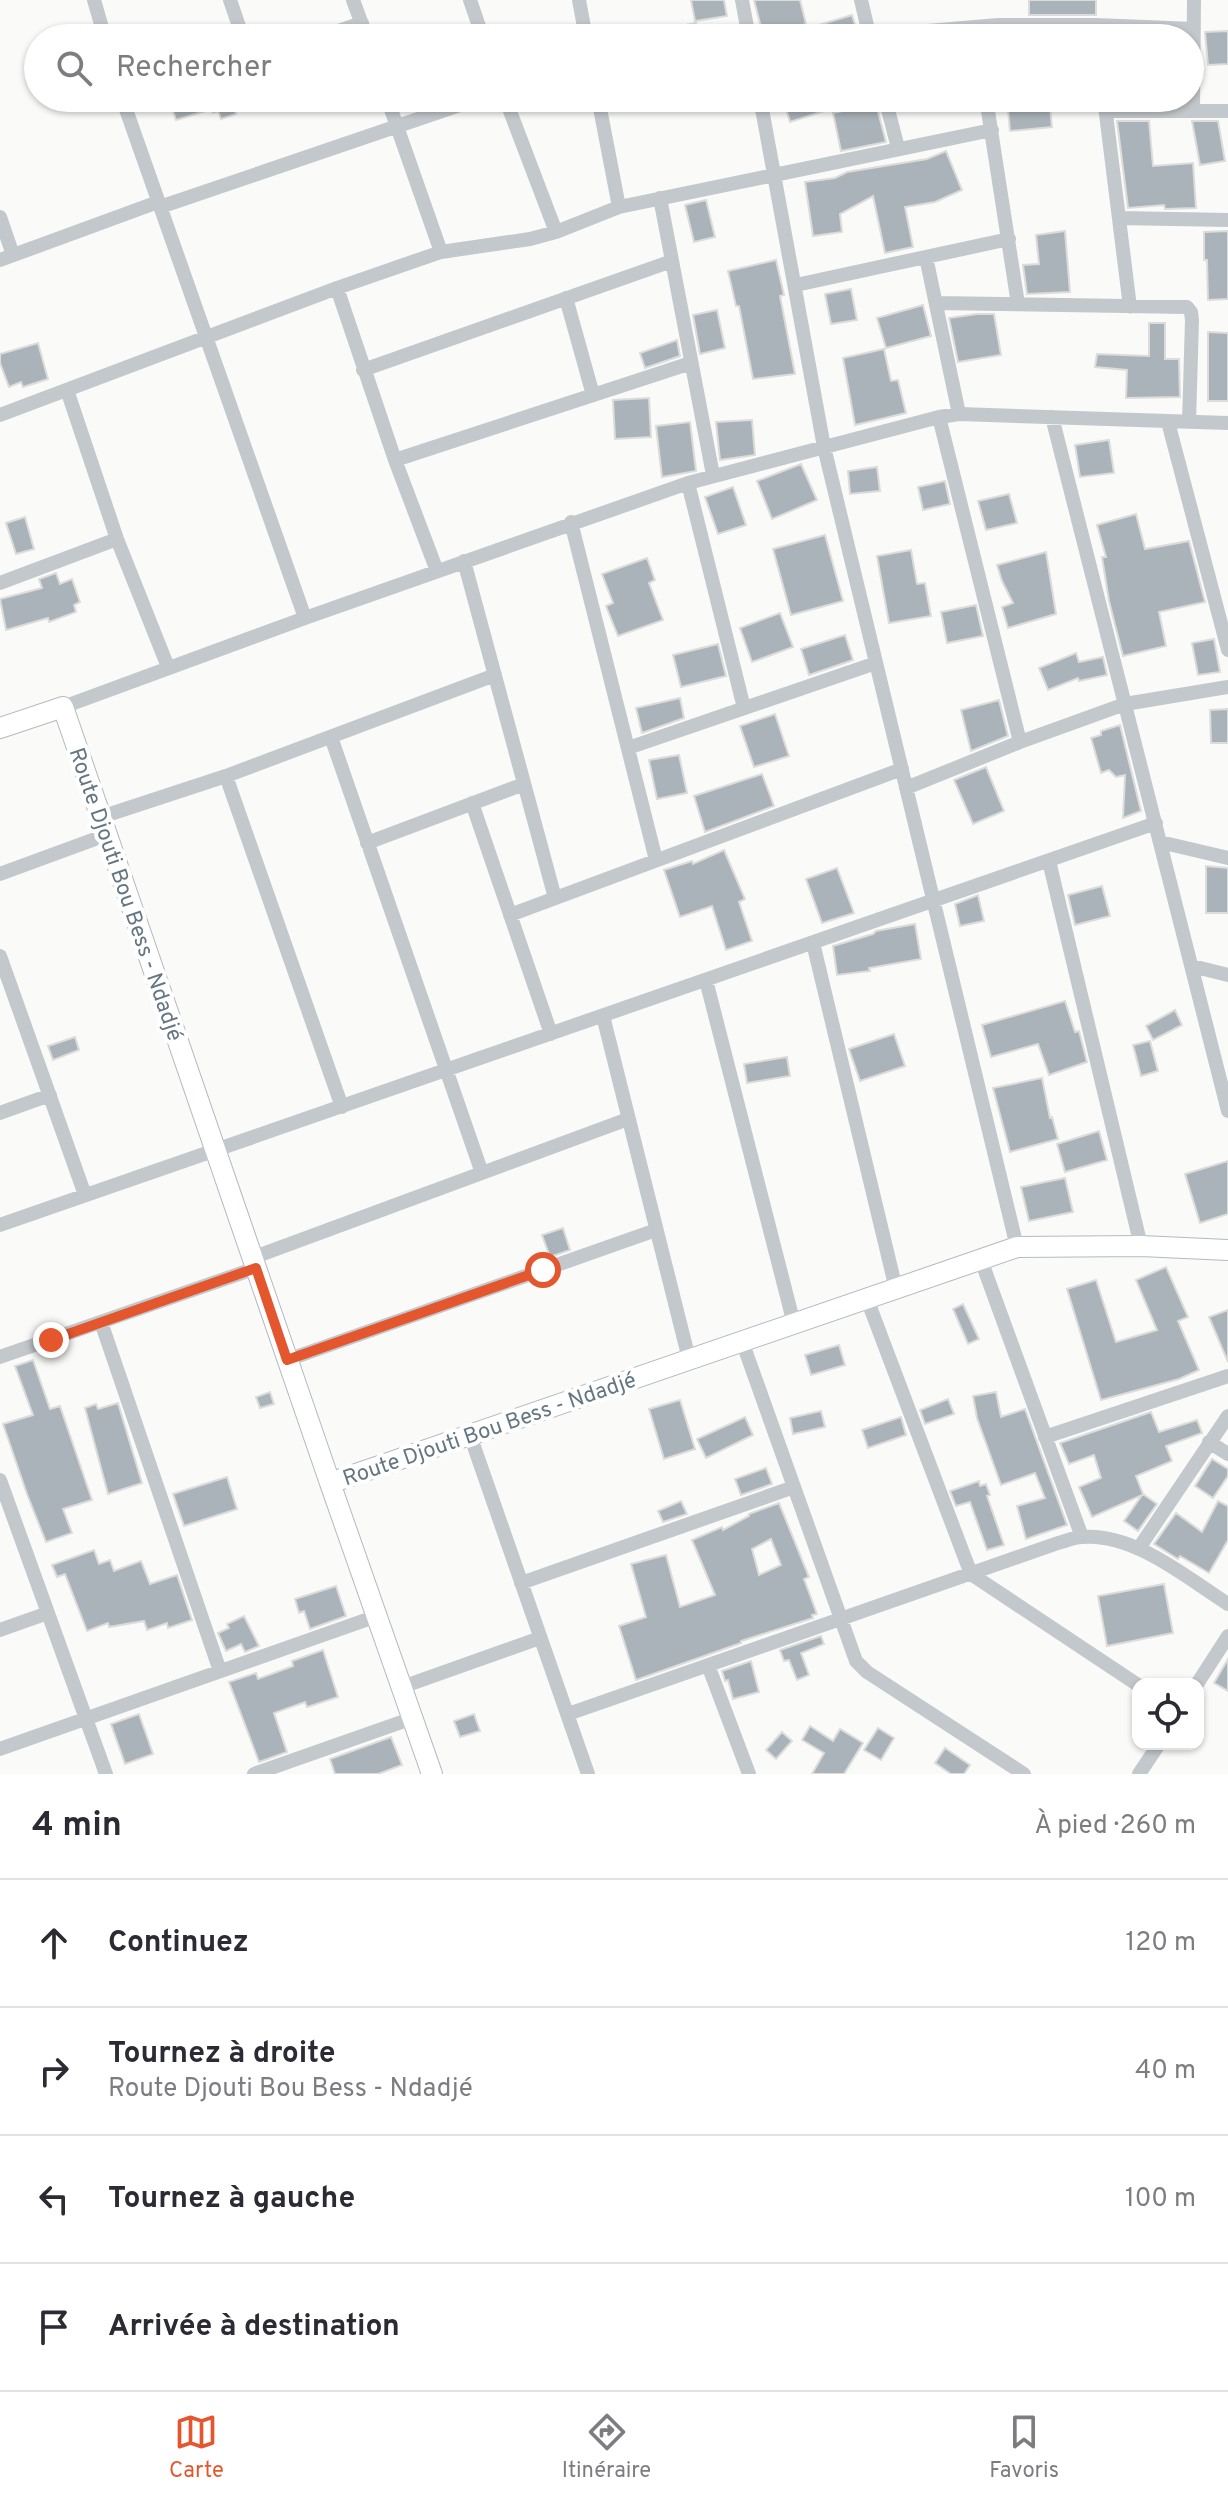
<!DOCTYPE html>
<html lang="fr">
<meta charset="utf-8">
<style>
body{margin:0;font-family:Overpass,sans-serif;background:#f7f7f7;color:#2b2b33}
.controls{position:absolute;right:24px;bottom:24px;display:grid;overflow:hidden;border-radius:16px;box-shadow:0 2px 6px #0004}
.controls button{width:72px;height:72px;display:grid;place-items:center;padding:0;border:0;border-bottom:2px solid #e1e1e2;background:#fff;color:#2b2b33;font:40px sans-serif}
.stop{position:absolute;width:24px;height:24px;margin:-18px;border:6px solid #e4572e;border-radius:50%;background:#fff}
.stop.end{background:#e4572e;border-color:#fff;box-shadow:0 2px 8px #0008}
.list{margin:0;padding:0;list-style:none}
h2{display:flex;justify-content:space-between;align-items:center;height:104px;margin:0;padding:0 32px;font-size:34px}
h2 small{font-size:26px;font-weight:400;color:#7c7c81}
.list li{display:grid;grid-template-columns:52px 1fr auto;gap:24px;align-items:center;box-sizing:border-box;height:128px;padding:0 32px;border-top:2px solid #e1e1e2}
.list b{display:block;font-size:30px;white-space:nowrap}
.list p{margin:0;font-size:26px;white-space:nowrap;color:#7c7c81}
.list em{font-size:26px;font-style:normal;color:#7c7c81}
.icon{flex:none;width:44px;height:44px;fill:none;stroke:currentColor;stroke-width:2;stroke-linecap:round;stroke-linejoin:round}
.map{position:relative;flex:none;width:1228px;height:1774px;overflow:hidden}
.search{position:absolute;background:#fff;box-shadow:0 2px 6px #0004;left:24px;right:24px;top:24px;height:88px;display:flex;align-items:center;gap:20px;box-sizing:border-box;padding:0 28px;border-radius:44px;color:#7c7c81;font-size:30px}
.sheet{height:616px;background:#fff}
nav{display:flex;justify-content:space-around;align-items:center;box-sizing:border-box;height:112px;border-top:2px solid #e1e1e2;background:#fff;font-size:22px;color:#7c7c81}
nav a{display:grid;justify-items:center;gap:4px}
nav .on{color:#e4572e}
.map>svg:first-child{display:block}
</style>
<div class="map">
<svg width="1228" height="1774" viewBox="0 0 1228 1774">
<rect width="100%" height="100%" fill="#fafaf8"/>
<!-- building -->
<path fill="#aab3b9" stroke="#dcdcda" stroke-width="2" fill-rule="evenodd" d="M691,0H724L727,16L695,21Z
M754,0H800L806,24L763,35Z
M1029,0H1096V15H1029Z
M852,15L859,38H812L809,28Z
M696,23L699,38H652L651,32Z
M1228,31V64L1208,65L1205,32Z
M169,98H238V101L232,103L236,114L221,119L218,111L213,113L212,109L176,120Z
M783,98H827L830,109L790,122Z
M1049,98L1052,127L1010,131L1007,99Z
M876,104L886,142L841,151L833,113Z
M1117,121H1149L1153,166L1193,163L1196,208L1165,209L1164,205L1128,208Z
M1192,121H1218L1225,161L1200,165Z
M946,151L962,190L935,202L905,207L913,247L885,253L873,196L840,214L842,232L813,236L805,182L835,178L847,172L927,159Z
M706,200L715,237L694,242L685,205Z
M1065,231L1070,292L1027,294L1023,265L1039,264L1036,235Z
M1228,231V299L1208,300L1207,260H1204V232Z
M776,260L784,295L780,296L795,374L753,379L739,306H736L728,271Z
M851,289L857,320L831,324L825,294Z
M923,305L931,336L886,348L877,318Z
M717,310L725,348L700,354L693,315Z
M977,314H994L1001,355L958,362L949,318Z
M1149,323H1165V359H1179L1180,397L1126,398L1127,370L1095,367L1097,354L1149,356Z
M1208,332L1228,333V401H1208Z
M677,340L680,356L645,368L640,353Z
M38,343L48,379L23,387L21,382L9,387L0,363V354Z
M884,349L891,381L898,380L906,413L855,425L843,358Z
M649,398L651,437L615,439L613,400Z
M752,420L755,455L720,460L716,422Z
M690,422L696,471L662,477L656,426Z
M1109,440L1114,473L1080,477L1075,445Z
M801,464L817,500L772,519L757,481Z
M877,467L880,491L850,494L848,471Z
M945,481L950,504L923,510L918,487Z
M733,487L746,525L718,534L705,497Z
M1009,494L1017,523L986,530L978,501Z
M1136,514L1145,549L1189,541L1205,602L1159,612L1166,646L1123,656L1109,601L1102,557H1106L1097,525Z
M25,517L34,549L16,554L6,523Z
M825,535L843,601L791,615L773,549Z
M911,550L917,584L925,583L931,616L889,623L877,556Z
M1046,552L1056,614L1008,628L1002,607L1013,603L1002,581L997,565Z
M647,558L655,580L649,583L663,620L618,636L606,606L613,603L602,574Z
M56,573L60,584L72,579L80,602L74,605L76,612L49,622L48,618L6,630L0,599L42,588L39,579Z
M976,605L983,636L947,643L941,612Z
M780,613L793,647L752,662L740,628Z
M845,635L853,660L809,675L801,649Z
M1214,639L1220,672L1198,675L1192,643Z
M718,644L726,676L681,687L673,655Z
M1076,653L1079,662L1103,657L1107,675L1079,681L1078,678L1048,690L1039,668Z
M680,698L684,718L642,733L636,708Z
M999,700L1008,736L971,751L961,710Z
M1228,709V743H1211L1210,710Z
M775,714L789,756L754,767L740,726Z
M1120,725L1141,811L1123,818L1125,775L1116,777L1109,770L1101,773L1091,738L1101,735V731Z
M679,755L687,793L657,799L649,760Z
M986,767L1004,811L973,824L954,780Z
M762,774L774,806L705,832L694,796Z
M724,850L745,899L739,902L752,941L726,950L712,906L680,917L664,870L692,861L693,864Z
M1206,866L1228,868V913H1206Z
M837,868L854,913L822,923L806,879Z
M1102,886L1110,916L1075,925L1068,895Z
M978,895L984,921L960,926L955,904Z
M915,924L921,959L869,968L870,971L837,975L833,946L873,934L876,931Z
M1065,1001L1075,1032L1079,1031L1087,1062L1049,1075L1038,1044L991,1057L982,1025Z
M1175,1010L1182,1025L1153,1040L1146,1026Z
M894,1034L905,1066L860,1081L849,1049Z
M75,1037L79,1050L53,1060L48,1046Z
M1150,1041L1158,1071L1141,1076L1133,1045Z
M787,1057L790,1076L747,1083L744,1064Z
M1042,1078L1050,1118L1052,1117L1058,1139L1010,1152L993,1088Z
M1099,1131L1107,1160L1065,1172L1057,1144Z
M1228,1161V1214L1200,1223L1185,1174Z
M1065,1178L1073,1212L1029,1221L1021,1187Z
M563,1228L570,1250L550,1257L542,1235Z
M1166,1267L1188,1317L1178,1321L1199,1370L1179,1379L1101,1400L1067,1289L1096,1280L1116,1342L1157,1330L1136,1280Z
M963,1304L979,1339L968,1344L953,1309Z
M1228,1310V1362L1209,1317Z
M839,1345L845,1365L811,1375L805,1355Z
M33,1360L50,1409L60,1406L92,1500L63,1509L72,1533L46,1542L27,1494L3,1424L33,1415L15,1366Z
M270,1392L274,1404L260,1408L256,1397Z
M996,1392L1001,1417L1025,1409L1067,1525L1026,1539L1017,1506L1045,1498L1035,1473L1001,1485L977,1418L973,1396Z
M948,1399L954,1414L925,1424L920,1410Z
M680,1400L695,1449L664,1459L649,1409Z
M118,1403L142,1483L108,1494L85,1408L96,1404L98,1409Z
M821,1411L825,1427L793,1434L790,1418Z
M1151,1412L1159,1432L1197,1420L1202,1433L1166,1446L1172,1461L1136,1476L1143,1494L1157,1504L1138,1531L1124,1521L1142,1495L1092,1517L1079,1487L1101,1478L1094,1455L1069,1464L1060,1443Z
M745,1417L753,1435L706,1458L697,1439Z
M901,1417L906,1435L868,1448L862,1430Z
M1212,1459L1228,1469V1476L1213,1498L1195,1486Z
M766,1468L772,1484L741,1495L735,1479Z
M227,1477L237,1509L184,1526L173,1494Z
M979,1481L980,1486L986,1484L990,1495L987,1496L1004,1545L987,1550L970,1502L956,1506L950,1491Z
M681,1501L687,1514L663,1522L658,1511Z
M1218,1501L1228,1506V1540L1209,1573L1180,1556L1178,1559L1154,1544L1176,1513L1202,1532Z
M779,1503L809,1577L804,1579L817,1614L812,1615L813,1618L741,1641V1643L636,1680L619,1626L646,1617L631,1564L666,1555L680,1607L715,1595L692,1540L722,1527L723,1530L749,1516V1514ZM771,1539L781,1565L759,1575L752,1549Z
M94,1550L99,1564L110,1560L114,1571L141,1561L150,1584L177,1575L192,1620L168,1628L167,1623L147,1630L144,1621L109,1627L108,1623L87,1631L65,1574L57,1577L52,1565Z
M1164,1584L1173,1633L1107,1646L1098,1596Z
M336,1586L346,1616L310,1629L304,1611L299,1613L295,1599Z
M244,1616L259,1646L245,1652L241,1644L226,1651L218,1633L229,1628L227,1624Z
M821,1636L824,1644L801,1653L809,1675L797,1680L789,1660L784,1661L780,1650Z
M323,1650L338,1697L307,1707L305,1702L274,1713L287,1752L259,1762L229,1682L256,1673L258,1679L293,1666L292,1661Z
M1228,1659V1691L1214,1683Z
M751,1661L759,1692L733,1699L728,1680L725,1681L722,1671Z
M139,1714L153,1754L125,1764L111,1724Z
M474,1714L480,1731L460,1737L454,1721Z
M810,1726L833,1741L840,1729L863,1743L844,1774H812L824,1753L802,1740Z
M878,1728L894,1738L881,1760L864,1750Z
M782,1732L792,1741L776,1759L766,1750Z
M391,1737L402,1765L378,1774H335L330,1759Z
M945,1748L970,1765L964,1774H951L935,1763Z"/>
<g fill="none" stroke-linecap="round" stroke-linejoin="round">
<!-- secondary casing -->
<g stroke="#b3babf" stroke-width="22">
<path id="secondary" d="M0,728L63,707L330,1483L1017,1247L1141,1246L1228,1250
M330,1483L432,1774"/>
</g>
<!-- street -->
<path stroke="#c3c8cc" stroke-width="14" d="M94,0L105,38
M230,0L243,38
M353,0L367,38
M470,0L483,38
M579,0L586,38
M742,0L749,38
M861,0L870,38
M870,36L998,25H1096L1194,29
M318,38L362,23
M122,98L305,618
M387,98L441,252
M505,98L556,232
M598,98L619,207
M760,98L824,447L1017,1247
M885,98L898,148
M986,98L1018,304
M1104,98L1130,307
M123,104L142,98
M1193,110L1194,0
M1106,111H1228
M660,198L713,475
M160,207L480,98
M0,217L13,255
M1119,218L1228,220
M926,257L959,414
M0,260L158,202
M796,285L1009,239
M337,288L395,460L437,571
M566,298L593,395
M937,303L1187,307L1191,312L1192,320L1189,422
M363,370L672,261
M67,390L117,539L168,667
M0,415L337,288L441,252L530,239L556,232L619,207L992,130
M939,417L1020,742
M1052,417L1228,1111
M1168,422L1228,650
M395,460L691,363
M688,483L744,708
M571,522L656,860
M464,561L555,898
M0,583L117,539
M63,707L305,618L688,483L939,417L959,414L1228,423
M331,737L482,1173
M628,748L876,663
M226,776L342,1107
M906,788L1020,742L1125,704L1228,687
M472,803L551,1034
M101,817L226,776L495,675
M1160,842L1228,858
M367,843L524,784
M1049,861L1141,1246
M0,874L106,835
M510,915L902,769
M813,943L896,1289
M0,956L85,1195
M1192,966L1228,975
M706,980L794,1324
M603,1016L689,1359
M0,1113L50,1095
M0,1225L1156,823
M252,1258L628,1119
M981,1260L1082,1537
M867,1299L971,1574L1138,1685
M101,1322L220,1671
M742,1341L856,1661L867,1672L1024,1774
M0,1357L256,1268
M287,1360L656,1230
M470,1435L588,1774
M1045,1437L1228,1376
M1209,1442L1228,1454
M0,1480L106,1774
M1139,1548L1228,1416
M521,1583L794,1487
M0,1630L48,1613
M708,1665L749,1774
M1197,1684L1228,1636
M402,1687L540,1638
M568,1714L1058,1543C1066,1541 1074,1537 1082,1537C1133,1532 1187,1578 1228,1604
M0,1749L377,1616
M254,1774L413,1718
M1139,1774L1159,1744"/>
<!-- secondary -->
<use href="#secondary" stroke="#fff" stroke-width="20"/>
</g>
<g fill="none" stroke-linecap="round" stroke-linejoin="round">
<!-- route -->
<path stroke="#e4572e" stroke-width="10" d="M51,1340L256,1268L287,1360L543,1270"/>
</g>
<g text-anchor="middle" stroke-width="8" stroke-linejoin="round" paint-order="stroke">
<!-- street labels -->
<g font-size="22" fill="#657683" stroke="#fff">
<text transform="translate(127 894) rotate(71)" y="8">Route Djouti Bou Bess - Ndadjé</text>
<text transform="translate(489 1428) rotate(-19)" y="8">Route Djouti Bou Bess - Ndadjé</text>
</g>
</g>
</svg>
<div class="controls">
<button><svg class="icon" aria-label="locate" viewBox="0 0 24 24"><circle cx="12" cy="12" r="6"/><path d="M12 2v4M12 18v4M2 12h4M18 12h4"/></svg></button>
</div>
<div class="stop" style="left:543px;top:1270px"></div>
<div class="stop end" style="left:51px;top:1340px"></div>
<div class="search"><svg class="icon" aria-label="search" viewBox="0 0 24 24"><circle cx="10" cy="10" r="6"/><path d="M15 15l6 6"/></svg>Rechercher</div>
</div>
<section class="sheet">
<h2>4 min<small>À pied · 260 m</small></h2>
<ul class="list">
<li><svg class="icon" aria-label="ahead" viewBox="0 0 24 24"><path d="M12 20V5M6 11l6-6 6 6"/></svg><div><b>Continuez</b></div><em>120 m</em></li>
<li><svg class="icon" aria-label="right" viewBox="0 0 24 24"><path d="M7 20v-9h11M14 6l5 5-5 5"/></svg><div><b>Tournez à droite</b><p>Route Djouti Bou Bess - Ndadjé</p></div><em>40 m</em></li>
<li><svg class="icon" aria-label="left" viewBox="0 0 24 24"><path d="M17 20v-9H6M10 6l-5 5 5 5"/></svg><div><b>Tournez à gauche</b></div><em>100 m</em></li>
<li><svg class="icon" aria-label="arrive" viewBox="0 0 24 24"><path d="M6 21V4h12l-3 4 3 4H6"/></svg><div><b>Arrivée à destination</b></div></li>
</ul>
</section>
<nav>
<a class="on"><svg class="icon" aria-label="map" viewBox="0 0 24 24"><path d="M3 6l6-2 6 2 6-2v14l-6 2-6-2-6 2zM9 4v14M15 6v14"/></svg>Carte</a>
<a><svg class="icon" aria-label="directions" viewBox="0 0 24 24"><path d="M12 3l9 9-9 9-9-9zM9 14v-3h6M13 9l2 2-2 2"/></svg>Itinéraire</a>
<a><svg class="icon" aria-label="saved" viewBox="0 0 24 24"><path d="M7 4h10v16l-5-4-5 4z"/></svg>Favoris</a>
</nav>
